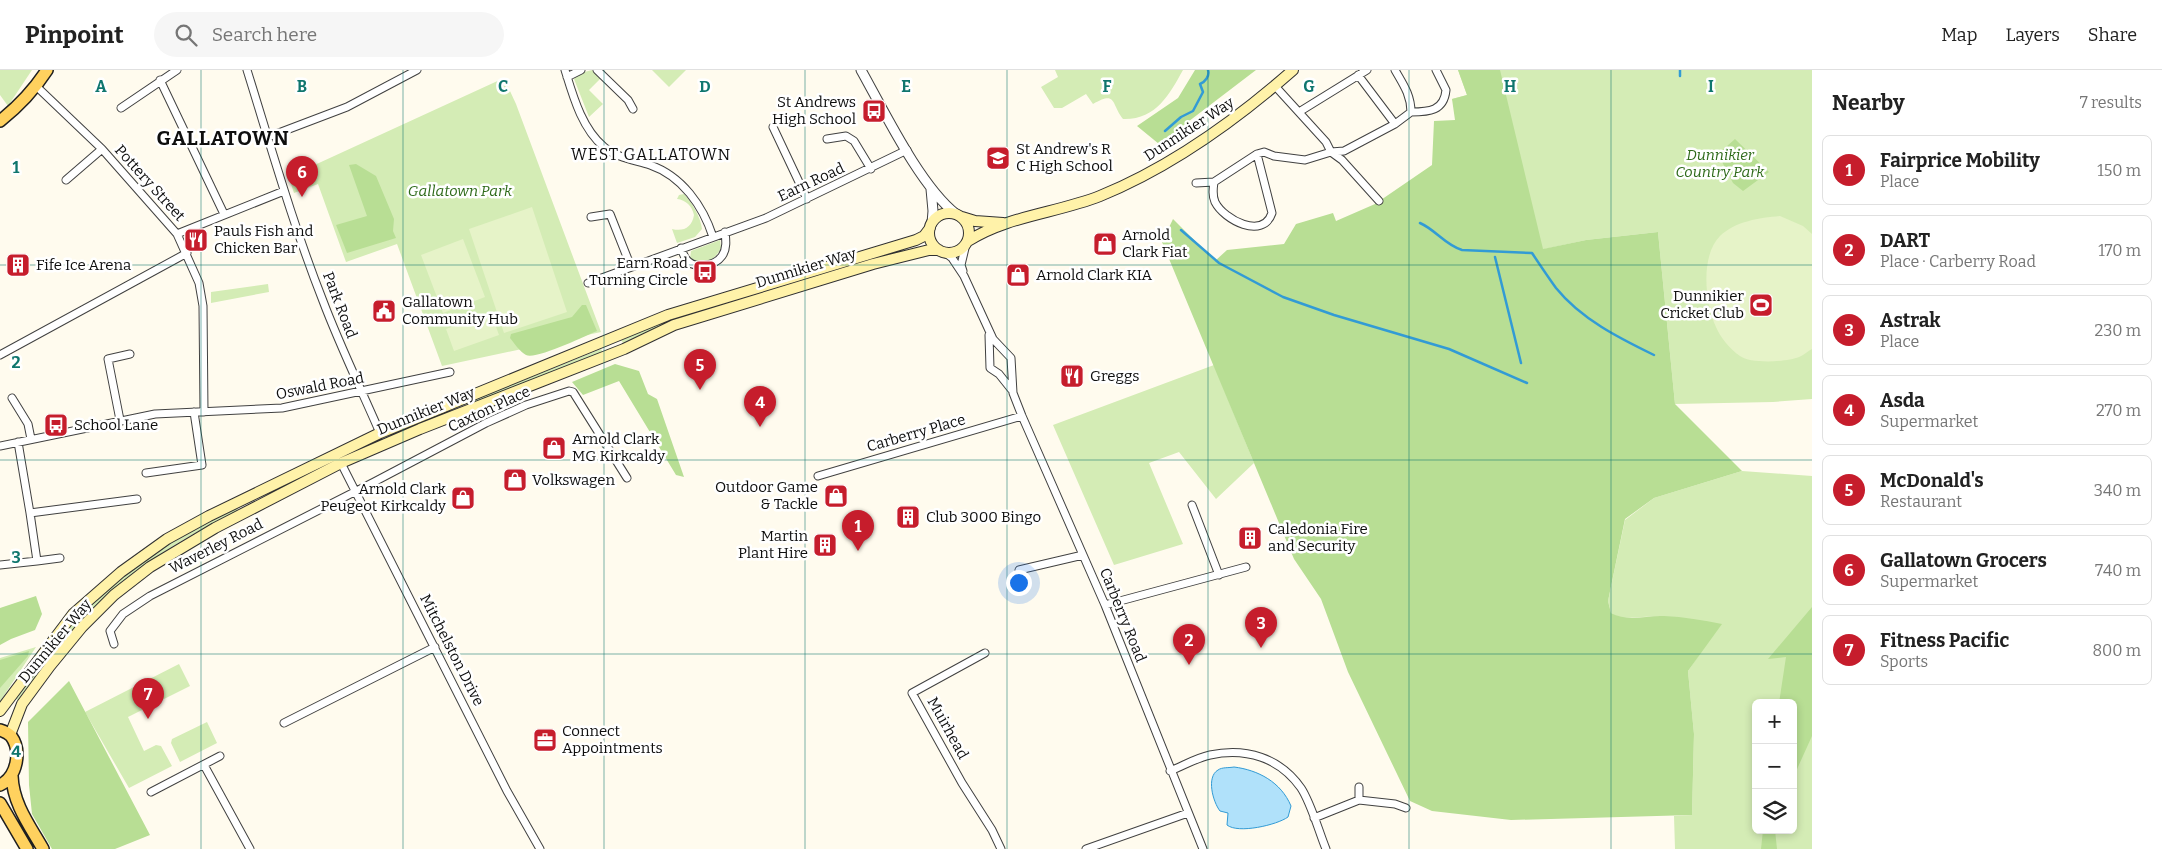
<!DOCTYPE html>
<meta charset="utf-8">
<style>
body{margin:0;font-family:Bitter,serif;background:#f6f6f6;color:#222}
.controls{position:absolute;right:15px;bottom:15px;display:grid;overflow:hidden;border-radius:8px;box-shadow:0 2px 8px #0003}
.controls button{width:45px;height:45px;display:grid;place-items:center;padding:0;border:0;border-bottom:1px solid #e0e0e0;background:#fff;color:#222;font:25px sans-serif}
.you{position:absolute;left:1018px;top:512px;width:18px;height:18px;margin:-12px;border:4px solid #fff;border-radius:50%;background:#1a73e8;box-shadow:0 0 0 8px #1a73e833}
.badge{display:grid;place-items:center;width:32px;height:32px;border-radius:50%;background:#c61d2c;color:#fff;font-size:16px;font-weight:700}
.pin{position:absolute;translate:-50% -41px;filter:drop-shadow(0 1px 2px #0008)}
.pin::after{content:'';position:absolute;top:26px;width:18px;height:15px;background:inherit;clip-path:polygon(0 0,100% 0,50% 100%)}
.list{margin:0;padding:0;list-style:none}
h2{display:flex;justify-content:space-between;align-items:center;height:65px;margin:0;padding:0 20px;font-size:21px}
h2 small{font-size:16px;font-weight:400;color:#767676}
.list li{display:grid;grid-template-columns:32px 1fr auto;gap:15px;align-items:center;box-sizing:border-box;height:70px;margin:0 10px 10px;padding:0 10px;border:1px solid #e0e0e0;border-radius:8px}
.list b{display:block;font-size:19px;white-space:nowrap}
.list p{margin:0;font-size:16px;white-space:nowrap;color:#767676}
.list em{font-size:16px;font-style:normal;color:#767676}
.icon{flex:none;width:28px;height:28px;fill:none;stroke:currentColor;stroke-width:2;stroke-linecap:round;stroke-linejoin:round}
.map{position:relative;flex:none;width:1812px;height:779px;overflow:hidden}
header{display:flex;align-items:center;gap:30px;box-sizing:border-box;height:70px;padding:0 25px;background:#fff;border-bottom:1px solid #e0e0e0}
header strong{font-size:24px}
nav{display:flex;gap:28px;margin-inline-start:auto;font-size:18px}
.search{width:350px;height:45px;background:#f6f6f6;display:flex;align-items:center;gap:12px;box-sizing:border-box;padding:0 18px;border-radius:28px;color:#767676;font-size:19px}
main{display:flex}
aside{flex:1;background:#fff}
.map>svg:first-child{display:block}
</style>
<header>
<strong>Pinpoint</strong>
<div class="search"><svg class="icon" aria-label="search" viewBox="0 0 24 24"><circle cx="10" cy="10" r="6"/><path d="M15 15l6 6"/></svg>Search here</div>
<nav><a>Map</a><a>Layers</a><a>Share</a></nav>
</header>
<main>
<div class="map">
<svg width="1812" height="779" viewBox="0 0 1812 779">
<rect width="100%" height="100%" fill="#fffbee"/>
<!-- green -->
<path fill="#d4ecb5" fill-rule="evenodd" d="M0,0H32L8,36L0,25Z
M592,0L601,8L589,20L603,34L589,47L574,9L577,4Z
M652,0H686L669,17Z
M1055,0H1183C1169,25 1156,50 1123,49C1111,34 1117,20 1093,34L1086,24L1062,38H1054L1041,17L1058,7Z
M1458,0H1812V329L1773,332L1675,334L1658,162L1586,170L1517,185L1452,29L1467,25Z
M504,8L516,34L601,262L442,296L397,174L346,192L318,114L294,123L287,102L303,95L308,98Z
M684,124C692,132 701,148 702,159L695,167L677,173L672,159C684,162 692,157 694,145C692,136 686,130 677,129L679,125Z
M720,170L721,178C715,190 703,198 690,189L691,181Z
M268,214L269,222L211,233V222Z
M763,219L765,223L659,257L623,273L621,270L677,246Z
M601,279L603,283L499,325L466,334L397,361Z
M1214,295L1254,393L1216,429L1179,382L1149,393L1183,474L1114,495L1053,355Z
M1742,401L1812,406V779H1675L1674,746L1692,745L1694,664L1688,601L1699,585L1664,546L1620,548L1611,543L1608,531L1625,450L1654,428ZM1756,633H1793V760H1756Z
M236,437L238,440C209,455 179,471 152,490C99,528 55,577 18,630L14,628C31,606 47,582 65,561C112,507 172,467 236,437Z
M36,577L1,630L0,631V588Z
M179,594L190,616L128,647L144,681L156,675L161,676L172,696L129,718L85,642Z
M207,652L217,673L180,692L171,673L172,669Z"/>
<!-- forest -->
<path fill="#b8de94" d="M1195,0H1256L1159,74L1137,56L1178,28Z
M1458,0H1500L1543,179L1586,170L1658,162L1675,334L1742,401L1654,428L1625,449L1608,531L1611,543C1627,552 1647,545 1664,546C1684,547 1703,550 1722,554L1688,601L1694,664L1692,745L1511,750L1432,741L1410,731L1348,602L1321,529L1294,489L1162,172L1173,149L1215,191L1227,180L1284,174L1296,154L1333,143L1336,151L1375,134L1432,95L1434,51L1455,50L1452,29L1467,25Z
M1735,69L1769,102L1743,121L1733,113L1718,84Z
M356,94L376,106L394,149L393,161L396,168L347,183L336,155L367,146L349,95Z
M582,235H586L597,261C585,266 536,290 526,285C520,282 514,273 510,268L511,264L572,247Z
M615,294L639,301L648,324L657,329L684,407L676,405L619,311L583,325L572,312Z
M36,526L42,544L35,560L11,569L0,575V538Z
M1812,537V666L1793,708V633H1779L1786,587L1768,589Z
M29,581L28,586L0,618V590Z
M69,611L150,765L115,779H52L32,744L29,715L28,652Z
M1763,760H1775L1777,779H1761Z"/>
<!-- pitch -->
<path fill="#e6f3c8" d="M532,137L567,242L504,263L469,159Z
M1780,146L1803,156L1812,164V279C1808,281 1804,285 1799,287C1786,292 1751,294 1740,286C1730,279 1720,267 1716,257C1705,233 1700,186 1720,166C1736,151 1759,148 1780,146Z
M463,169L485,227L443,243L421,185Z
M491,243L499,265L454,281L446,259Z"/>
<!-- water -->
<path fill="#b0e1fa" stroke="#329bd5" d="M1234,697C1258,700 1281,712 1291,736L1288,747C1277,755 1238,764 1227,755L1228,743L1220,741C1213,732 1206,707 1218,700C1222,697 1229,698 1234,697Z"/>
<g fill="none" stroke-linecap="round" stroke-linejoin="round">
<!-- stream -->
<path stroke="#329bd5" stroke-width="2.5" d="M1680,6V0
M1165,61L1181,47L1193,41L1203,22L1200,14C1205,12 1210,6 1208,0
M1420,153C1436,160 1445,175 1462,180L1532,183C1540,195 1548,207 1556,218C1581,249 1619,268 1654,285
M1181,160L1219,193L1283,227L1334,245L1449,279L1527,313
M1495,187L1521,293"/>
<!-- minor casing -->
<g stroke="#414141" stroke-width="9">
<path id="minor" d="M247,0C271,77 293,155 323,231C340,276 361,319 380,363
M565,0C573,26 582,59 604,77C617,88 635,90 650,95C682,106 703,136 713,167
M597,0L628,30L633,39
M1358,5L1395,54
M567,7L581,0
M160,10L224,144
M36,16L102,79L177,164L199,213L203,236L204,342
M1275,16L1326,72L1331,82L1342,90L1379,131
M121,38L177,0
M1299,42L1367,0
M1411,42C1429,42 1444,41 1446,20L1436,0
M773,57L807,129
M268,67L347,37L417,0
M827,69L846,66L854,71L871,99
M1257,84L1272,143C1263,170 1224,150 1215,132C1212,125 1213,119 1214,112L1257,84L1264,82L1274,86L1305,90L1331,82L1344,81L1395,54L1411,42C1411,25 1403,14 1395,0
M66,110L102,79
M1196,113L1214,112
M591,147L610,144L631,197
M177,164L284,121
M681,178C682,181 684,186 686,189C694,200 715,196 722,186C727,179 726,170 725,162
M944,182L952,188L964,206L993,269L1011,288L1013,323L1022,346L1105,535L1203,779
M963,201L961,195L966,174
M588,213L766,148L907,80
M989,265L990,298L999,304L1011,319
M0,285L187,183
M12,328L28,354L31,369
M120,350L108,289L130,284
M18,372L30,443L137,429
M0,376L155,344L282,338L450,302
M341,393L507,721L540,779
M146,403L202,395L194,342
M818,406L1022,346
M1192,435L1219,505
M30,443L37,491L60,488
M0,495L37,491
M1019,500L1083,485
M1105,535L1246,497
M114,574L110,561L123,544L150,526L374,412L486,353L526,335L569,321L573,322L627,408
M985,583L912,623L962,713L992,760L1001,779
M284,653L435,577
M204,695L250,779
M1170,701C1183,696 1196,688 1210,685C1246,677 1280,688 1301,718C1311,733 1319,762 1326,779
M1359,717V730
M151,722L220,686
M1314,748L1359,730L1395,734L1406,738
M1086,779L1188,743"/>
</g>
<!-- tertiary casing -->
<g stroke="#414141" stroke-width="11">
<path id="tertiary" d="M861,0C884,41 920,116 956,144
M931,119L933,141L932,153"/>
</g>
<!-- secondary casing -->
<g stroke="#303030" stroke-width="12">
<path id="secondary" d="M929 163a20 20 0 1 1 40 0a20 20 0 1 1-40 0Z
M962,147L975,151L1003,153
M968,171C1007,146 1057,143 1100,126C1171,97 1235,51 1293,0
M0,641L73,544L121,502L167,469L209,446L380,363L668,245L916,170L924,166L930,158
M10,665L22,634L50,596L82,557L114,525L150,497L215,458L341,393L420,359L624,279L674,255L873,194L929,180H939"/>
</g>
<!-- primary casing -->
<g stroke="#1f1f1f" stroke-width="14">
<path id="primary" d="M0,51C19,36 34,20 47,0
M0,660C3,661 8,663 11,666C22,681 17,707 0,715
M12,706C13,734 30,756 43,779
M0,733L27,779"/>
</g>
<!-- minor -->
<use href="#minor" stroke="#fff" stroke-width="7"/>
<!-- tertiary -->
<use href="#tertiary" stroke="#fff" stroke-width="9"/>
<!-- secondary -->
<use href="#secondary" stroke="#fff2a9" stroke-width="10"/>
<!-- primary -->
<use href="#primary" stroke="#ffd15e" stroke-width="11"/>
</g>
<!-- grid -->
<path fill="none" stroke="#0f766e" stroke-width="1" stroke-opacity="0.55" d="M201,0V779M403,0V779M604,0V779M805,0V779M1007,0V779M1208,0V779M1409,0V779M1611,0V779M0,195H1812M0,390H1812M0,584H1812"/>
<!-- icons -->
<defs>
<g id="bus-square" transform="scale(1.25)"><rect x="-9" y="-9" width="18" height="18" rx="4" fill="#c61d2c" stroke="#fff"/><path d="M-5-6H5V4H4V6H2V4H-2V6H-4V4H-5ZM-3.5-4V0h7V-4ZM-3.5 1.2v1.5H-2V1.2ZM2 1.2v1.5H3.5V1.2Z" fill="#fff"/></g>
<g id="school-square" transform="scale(1.25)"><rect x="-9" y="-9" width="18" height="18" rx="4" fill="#c61d2c" stroke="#fff"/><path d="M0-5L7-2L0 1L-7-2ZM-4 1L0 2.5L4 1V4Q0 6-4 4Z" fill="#fff"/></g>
<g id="restaurant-square" transform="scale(1.25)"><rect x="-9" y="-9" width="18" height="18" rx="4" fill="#c61d2c" stroke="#fff"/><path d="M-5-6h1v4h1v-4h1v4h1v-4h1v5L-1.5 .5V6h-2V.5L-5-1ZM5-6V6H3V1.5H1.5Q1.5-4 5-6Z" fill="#fff"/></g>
<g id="shop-square" transform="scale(1.25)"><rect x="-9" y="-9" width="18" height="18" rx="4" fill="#c61d2c" stroke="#fff"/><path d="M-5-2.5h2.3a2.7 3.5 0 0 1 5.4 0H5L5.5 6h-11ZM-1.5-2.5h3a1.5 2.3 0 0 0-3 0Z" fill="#fff"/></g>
<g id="building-square" transform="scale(1.25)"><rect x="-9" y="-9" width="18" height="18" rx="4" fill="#c61d2c" stroke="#fff"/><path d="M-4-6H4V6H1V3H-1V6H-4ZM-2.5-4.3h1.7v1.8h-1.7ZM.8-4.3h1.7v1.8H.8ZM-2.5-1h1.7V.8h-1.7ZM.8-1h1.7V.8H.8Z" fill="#fff"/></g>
<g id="stadium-square" transform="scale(1.25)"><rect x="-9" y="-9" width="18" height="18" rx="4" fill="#c61d2c" stroke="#fff"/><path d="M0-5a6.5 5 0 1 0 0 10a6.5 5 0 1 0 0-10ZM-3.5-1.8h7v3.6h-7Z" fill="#fff"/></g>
<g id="civic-square" transform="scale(1.25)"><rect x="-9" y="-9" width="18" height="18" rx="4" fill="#c61d2c" stroke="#fff"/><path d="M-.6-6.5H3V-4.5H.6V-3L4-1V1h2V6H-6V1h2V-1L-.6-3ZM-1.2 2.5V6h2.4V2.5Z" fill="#fff"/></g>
<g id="office-square" transform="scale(1.25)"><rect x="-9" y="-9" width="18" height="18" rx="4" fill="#c61d2c" stroke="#fff"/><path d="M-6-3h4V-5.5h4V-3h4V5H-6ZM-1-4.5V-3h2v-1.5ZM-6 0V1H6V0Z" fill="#fff"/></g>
</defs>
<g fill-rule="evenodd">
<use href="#bus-square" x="874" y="41"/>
<use href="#school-square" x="998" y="88"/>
<use href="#restaurant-square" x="196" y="170"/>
<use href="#shop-square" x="1105" y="174"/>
<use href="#building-square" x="18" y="195"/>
<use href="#bus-square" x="705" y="202"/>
<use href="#shop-square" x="1018" y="205"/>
<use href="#stadium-square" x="1761" y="235"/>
<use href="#civic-square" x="384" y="241"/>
<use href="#restaurant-square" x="1072" y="306"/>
<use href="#bus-square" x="56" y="355"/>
<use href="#shop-square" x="554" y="378"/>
<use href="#shop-square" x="515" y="410"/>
<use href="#shop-square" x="836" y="426"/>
<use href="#shop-square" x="463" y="428"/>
<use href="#building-square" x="908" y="447"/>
<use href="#building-square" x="1250" y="468"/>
<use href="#building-square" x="825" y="475"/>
<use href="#office-square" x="545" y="670"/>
</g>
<g text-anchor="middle" stroke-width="5" stroke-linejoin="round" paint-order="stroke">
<!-- poi labels -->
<g font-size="15" fill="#0e0e0e" stroke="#fff" text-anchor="start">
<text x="856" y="37" text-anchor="end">St Andrews<tspan x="856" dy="17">High School</tspan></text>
<text x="1016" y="84">St Andrew's R<tspan x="1016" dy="17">C High School</tspan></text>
<text x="214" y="166">Pauls Fish and<tspan x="214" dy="17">Chicken Bar</tspan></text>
<text x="1122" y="170">Arnold<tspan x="1122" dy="17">Clark Fiat</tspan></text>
<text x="688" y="198" text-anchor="end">Earn Road<tspan x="688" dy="17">Turning Circle</tspan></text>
<text x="36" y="200">Fife Ice Arena</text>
<text x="1036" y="210">Arnold Clark KIA</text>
<text x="1744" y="231" text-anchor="end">Dunnikier<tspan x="1744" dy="17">Cricket Club</tspan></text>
<text x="402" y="237">Gallatown<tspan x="402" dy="17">Community Hub</tspan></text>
<text x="1090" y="311">Greggs</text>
<text x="74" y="360">School Lane</text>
<text x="572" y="374">Arnold Clark<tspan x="572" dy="17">MG Kirkcaldy</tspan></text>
<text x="532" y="415">Volkswagen</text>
<text x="818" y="422" text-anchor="end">Outdoor Game<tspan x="818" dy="17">&amp; Tackle</tspan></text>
<text x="446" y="424" text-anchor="end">Arnold Clark<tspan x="446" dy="17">Peugeot Kirkcaldy</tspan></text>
<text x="926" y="452">Club 3000 Bingo</text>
<text x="1268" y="464">Caledonia Fire<tspan x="1268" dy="17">and Security</tspan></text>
<text x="808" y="471" text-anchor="end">Martin<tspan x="808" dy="17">Plant Hire</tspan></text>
<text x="562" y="666">Connect<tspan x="562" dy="17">Appointments</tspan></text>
</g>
<!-- street labels -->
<g font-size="15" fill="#0e0e0e" stroke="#fff">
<text transform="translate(1189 59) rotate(-33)" y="5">Dunnikier Way</text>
<text transform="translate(811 112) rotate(-25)" y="5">Earn Road</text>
<text transform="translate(150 113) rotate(48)" y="5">Pottery Street</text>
<text transform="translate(806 198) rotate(-17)" y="5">Dunnikier Way</text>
<text transform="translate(340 235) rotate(69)" y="5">Park Road</text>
<text transform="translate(320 316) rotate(-11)" y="5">Oswald Road</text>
<text transform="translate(489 339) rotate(-25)" y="5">Caxton Place</text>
<text transform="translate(426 341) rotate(-22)" y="5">Dunnikier Way</text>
<text transform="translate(916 363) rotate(-16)" y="5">Carberry Place</text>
<text transform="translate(216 476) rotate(-27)" y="5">Waverley Road</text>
<text transform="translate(1123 545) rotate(68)" y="5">Carberry Road</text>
<text transform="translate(55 571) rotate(-50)" y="5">Dunnikier Way</text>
<text transform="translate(452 580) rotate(63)" y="5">Mitchelston Drive</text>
<text transform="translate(948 658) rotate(61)" y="5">Muirhead</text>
</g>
<!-- park labels -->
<g font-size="15" font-style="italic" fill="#2e6a1a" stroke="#fff">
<text x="1720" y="90">Dunnikier<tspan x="1720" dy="17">Country Park</tspan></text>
<text x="460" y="126">Gallatown Park</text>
</g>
<!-- neighbourhood labels -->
<g font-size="16" letter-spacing="1" fill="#0e0e0e" stroke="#fff">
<text x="651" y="90">WEST GALLATOWN</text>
</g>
<!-- district labels -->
<g font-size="20" font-weight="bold" letter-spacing="1" fill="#0e0e0e" stroke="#fff">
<text x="223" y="75">GALLATOWN</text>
</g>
</g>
<g font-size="16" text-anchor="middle" font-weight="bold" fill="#0f766e" stroke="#fff" stroke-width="5" stroke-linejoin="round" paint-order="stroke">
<text x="101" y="22">A</text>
<text x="302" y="22">B</text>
<text x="503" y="22">C</text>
<text x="705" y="22">D</text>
<text x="906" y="22">E</text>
<text x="1107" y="22">F</text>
<text x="1309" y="22">G</text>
<text x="1510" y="22">H</text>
<text x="1711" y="22">I</text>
<text x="16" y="103">1</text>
<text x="16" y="298">2</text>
<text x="16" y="493">3</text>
<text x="16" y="687">4</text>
</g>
</svg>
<div class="controls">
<button>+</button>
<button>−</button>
<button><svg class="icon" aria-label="layers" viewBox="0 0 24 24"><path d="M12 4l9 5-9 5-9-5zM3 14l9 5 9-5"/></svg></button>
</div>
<div class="you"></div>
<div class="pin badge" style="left:858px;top:481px">1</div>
<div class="pin badge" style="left:1189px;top:595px">2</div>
<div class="pin badge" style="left:1261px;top:578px">3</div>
<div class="pin badge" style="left:760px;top:357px">4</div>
<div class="pin badge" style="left:700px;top:320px">5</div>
<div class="pin badge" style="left:302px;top:127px">6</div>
<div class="pin badge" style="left:148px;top:649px">7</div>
</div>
<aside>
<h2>Nearby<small>7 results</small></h2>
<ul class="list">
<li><span class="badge">1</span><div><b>Fairprice Mobility</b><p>Place</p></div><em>150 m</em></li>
<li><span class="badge">2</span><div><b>DART</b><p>Place · Carberry Road</p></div><em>170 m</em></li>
<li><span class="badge">3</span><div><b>Astrak</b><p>Place</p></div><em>230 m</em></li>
<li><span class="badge">4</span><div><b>Asda</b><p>Supermarket</p></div><em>270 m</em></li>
<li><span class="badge">5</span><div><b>McDonald's</b><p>Restaurant</p></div><em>340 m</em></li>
<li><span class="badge">6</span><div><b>Gallatown Grocers</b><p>Supermarket</p></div><em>740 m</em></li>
<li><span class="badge">7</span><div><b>Fitness Pacific</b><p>Sports</p></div><em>800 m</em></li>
</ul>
</aside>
</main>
